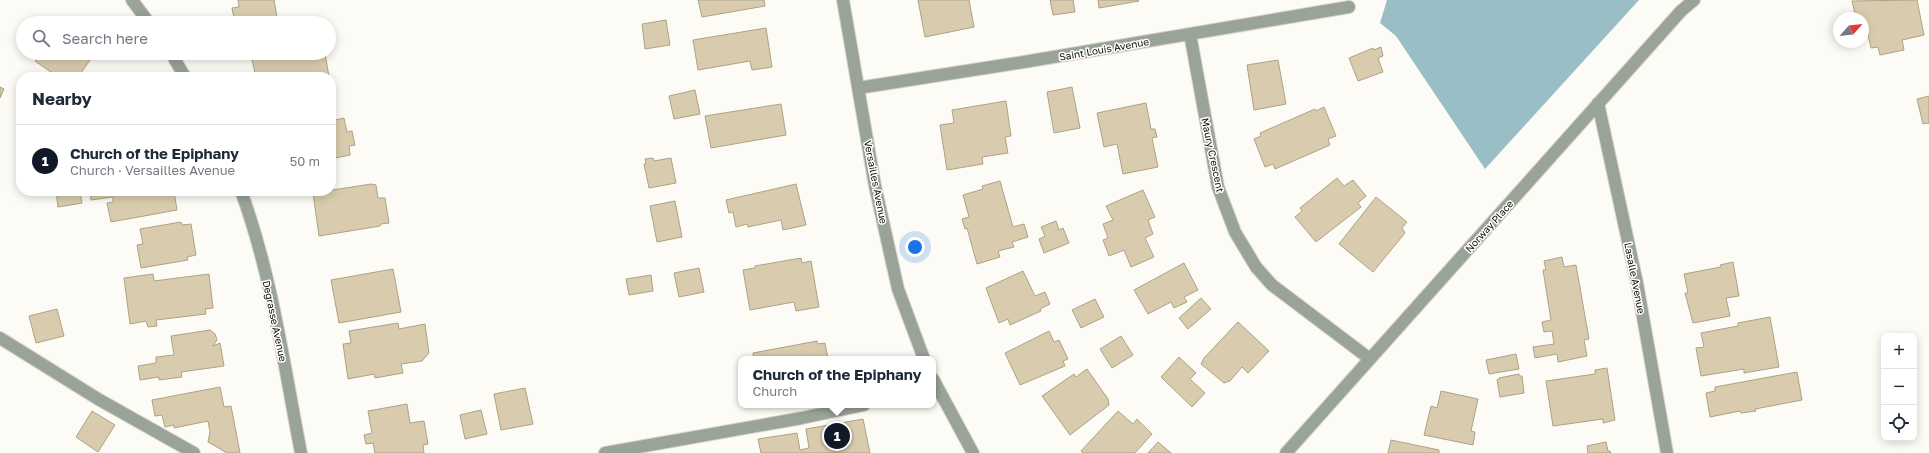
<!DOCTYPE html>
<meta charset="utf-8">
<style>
body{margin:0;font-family:"Golos Text",sans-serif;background:#f2f2f3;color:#1f2937}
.controls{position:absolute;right:12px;bottom:12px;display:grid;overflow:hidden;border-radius:8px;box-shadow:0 2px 10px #0003}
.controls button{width:36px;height:36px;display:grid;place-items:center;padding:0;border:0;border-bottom:1px solid #e0e1e3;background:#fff;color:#1f2937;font:20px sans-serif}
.compass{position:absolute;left:1833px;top:12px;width:36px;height:36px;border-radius:50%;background:#fff;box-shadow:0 2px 10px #0003;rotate:63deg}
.you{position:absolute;left:915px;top:247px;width:14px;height:14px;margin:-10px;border:3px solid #fff;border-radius:50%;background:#1a73e8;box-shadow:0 0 0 6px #1a73e833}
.badge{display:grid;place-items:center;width:26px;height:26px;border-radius:50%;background:#111827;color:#fff;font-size:13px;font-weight:700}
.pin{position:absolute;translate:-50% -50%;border:2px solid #fff;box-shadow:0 1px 4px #0006}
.popup{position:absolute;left:738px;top:356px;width:198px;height:52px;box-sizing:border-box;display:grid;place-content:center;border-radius:8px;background:#fff;filter:drop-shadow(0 1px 3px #0005);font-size:13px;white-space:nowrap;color:#747a83}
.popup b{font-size:15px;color:#1f2937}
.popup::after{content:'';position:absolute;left:50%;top:100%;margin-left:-8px;border:8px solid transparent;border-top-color:#fff}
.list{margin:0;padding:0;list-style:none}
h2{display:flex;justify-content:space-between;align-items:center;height:52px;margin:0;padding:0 16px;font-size:17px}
h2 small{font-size:13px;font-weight:400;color:#747a83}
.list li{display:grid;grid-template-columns:26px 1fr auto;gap:12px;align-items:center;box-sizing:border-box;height:72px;padding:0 16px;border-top:1px solid #e0e1e3}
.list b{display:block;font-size:15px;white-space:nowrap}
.list p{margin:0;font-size:13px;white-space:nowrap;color:#747a83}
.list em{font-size:13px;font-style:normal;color:#747a83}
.icon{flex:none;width:22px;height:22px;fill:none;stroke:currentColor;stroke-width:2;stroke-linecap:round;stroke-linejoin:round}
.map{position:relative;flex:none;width:1929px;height:453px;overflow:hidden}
.search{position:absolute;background:#fff;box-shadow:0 2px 10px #0003;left:16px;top:16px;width:320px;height:44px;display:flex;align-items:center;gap:10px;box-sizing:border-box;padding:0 14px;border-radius:22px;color:#747a83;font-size:15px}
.panel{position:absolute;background:#fff;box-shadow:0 2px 10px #0003;left:16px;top:72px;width:320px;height:124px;border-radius:16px}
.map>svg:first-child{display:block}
</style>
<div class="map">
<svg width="1929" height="453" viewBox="0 0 1929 453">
<rect width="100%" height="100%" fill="#fdfbf5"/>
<!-- water -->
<path fill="#99bec5" d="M1387,0H1639L1485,169L1396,36L1380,23Z"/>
<!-- building -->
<path fill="#d9ccae" stroke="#aea285" d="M238,0H274L278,23H235L232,8L239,7Z
M698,0H764L765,6L702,17Z
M918,0H969L974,27L925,37Z
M1050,0H1073L1075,12L1053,15Z
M1098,0H1138L1139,1L1099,8Z
M1917,0L1924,35L1902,40L1904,50L1880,55L1878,47L1871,48L1867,30L1863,31V18H1856L1852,1Z
M666,20L670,45L645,49L642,24Z
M766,28L772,67L752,70L750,61L698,70L693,40Z
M1381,47L1383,56L1378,58L1383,72L1358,81L1349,58L1373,48L1374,50Z
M41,53H90L93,56L78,77H58L35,61Z
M273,53H325L329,77H256L252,60L262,58V56Z
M1278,60L1286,104L1254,110L1247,65Z
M0,87L4,89L0,98Z
M1072,87L1080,128L1054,133L1047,92Z
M695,90L700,114L674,119L669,96Z
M1929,96V123L1923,124L1917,99Z
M1006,101L1011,136L1005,137L1008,153L982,157L983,164L947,170L940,125L954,123L952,110Z
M1146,103L1151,129H1155L1157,137L1152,138L1158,167L1123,174L1117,144L1104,147L1097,113Z
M781,104L786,135L711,148L705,116Z
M1324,107L1336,136L1328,139L1330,145L1275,169L1273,164L1265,167L1254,139L1261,136L1260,133L1315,109L1316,111Z
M344,118L347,132L352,131L355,145L349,146L350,155L331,159V121Z
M653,158L654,161L671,158L676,183L649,188L644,164H646L645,159Z
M1337,178L1344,186L1353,180L1366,196L1358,203L1361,207L1316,242L1295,217L1302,211L1300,208Z
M1000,181L1013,227L1024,224L1028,237L1012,242L1014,247L998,251L1000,257L977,264L967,228L965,229L962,219L969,217L963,195L983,189L982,186Z
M371,184L376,185L378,198H385L389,223L381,224L380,226L319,236L313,193Z
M796,184L806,225L783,230L781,220L748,227L747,224L736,227L733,212L729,213L726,200Z
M1143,190L1155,217L1148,220L1153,234L1145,238L1154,257L1131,267L1124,250L1109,256L1103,240L1108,238L1103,224L1113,220L1106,206Z
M56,191H80L82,203L58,207Z
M90,191H174L177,210L111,222L107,203L113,202V197L91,200Z
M1376,197L1407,222L1402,228L1405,233L1373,272L1339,244Z
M675,201L682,237L657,242L650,206Z
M1056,221L1059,230L1063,228L1069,243L1044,253L1039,239L1045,236L1041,227Z
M181,222L182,225L191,224L196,255L187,257L188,260L141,268L137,245L143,244L140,229Z
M1562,257L1564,267L1576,265L1589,339L1584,340L1587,356L1558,362L1557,354L1535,358L1533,347L1554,344L1552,331L1544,332L1542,322L1551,320L1543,270H1546L1544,261Z
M801,258L802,263L811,261L819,307L796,311L794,302L750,310L743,270L755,268V266Z
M1733,262L1739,296L1726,298L1730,316L1693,323L1685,293H1688L1684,274L1721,267L1720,265Z
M1184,263L1198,290L1184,297L1187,302L1174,308L1171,302L1148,314L1134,290Z
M699,268L704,292L679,297L674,273Z
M393,269L401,312L339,323L331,280Z
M1023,271L1035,296L1045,292L1050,304L1040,309L1041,311L1010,325L1008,319L999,323L986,288Z
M153,274L154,281L209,274L213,308L205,309L206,314L156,320L157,326L148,327L146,321L130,324L124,278Z
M651,275L653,291L629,295L626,279Z
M1201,298L1211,309L1188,329L1179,318Z
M1095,299L1104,317L1081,328L1072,310Z
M57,309L64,336L36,343L29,316Z
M1770,317L1779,367L1744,373V369L1701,376L1696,348L1704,347L1701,333L1738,326V323Z
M1238,322L1269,351L1248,373L1242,367L1230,381L1224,383L1201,364L1204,358Z
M398,323L399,329L425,324L429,353L422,361L401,364L403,373L375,378L374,374L348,379L343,344L351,343L349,331Z
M210,330L215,334L217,340L213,346L220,343L224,366L181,372L182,377L159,380V377L140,380L138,366L156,363V357L174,355L171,336Z
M1049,331L1054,342L1059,340L1068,359L1063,361L1065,366L1020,385L1005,353Z
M1121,336L1133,355L1112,368L1100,349Z
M817,341L818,344L825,343L828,359H754L753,353Z
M1516,354L1519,369L1489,374L1486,360Z
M1179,357L1196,373L1190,379L1205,393L1192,407L1161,377Z
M1607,368L1615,420L1603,423V419L1553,426L1546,381L1595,374V370Z
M1087,369L1108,399L1109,405L1070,435L1042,396L1074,374L1076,377Z
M1797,372L1802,400L1755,409L1756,411L1741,413L1740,411L1710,417L1706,393L1715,391V387Z
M1519,374V376H1522L1524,393L1500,397L1497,380L1499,379V378Z
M220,387L224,407L231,406L240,453H227L208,442L210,432L208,421L174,428V425L165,427L162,415L155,416L152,400Z
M525,388L533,424L501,430L494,394Z
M1441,391L1478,399L1471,431L1475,432L1473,445L1424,435L1431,406L1437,408Z
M407,404L410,423L424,421L428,444L423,445L424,453H375L373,443L366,444L364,435L372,433L368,411Z
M481,410L487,434L465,439L460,415Z
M92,411L115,425L98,452L76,437Z
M1118,411L1133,424L1137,419L1152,434L1135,453H1083L1081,451Z
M863,419L870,453H761L758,439L797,433L800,450L809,448L806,429Z
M1391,440L1439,450V453H1388Z
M1158,442L1171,453H1148Z
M1606,442L1608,451H1610L1611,453H1588L1587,446Z"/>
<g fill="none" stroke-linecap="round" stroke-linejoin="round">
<!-- minor casing -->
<g stroke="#d7d5ce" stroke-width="14">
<path id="minor" d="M132,0L149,23
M843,0L875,186L898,289L924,359
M1190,34L1218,187L1235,232L1256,267L1272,285L1370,359
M171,53L185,77
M858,88L1024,62L1349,7
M1598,103L1637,283L1667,453
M241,191C272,275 284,366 301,453
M0,338L98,399L194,453
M933,379L973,453
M605,453L802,418L864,405
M1286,453L1681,11L1694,0"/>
</g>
<!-- minor -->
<use href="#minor" stroke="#99a398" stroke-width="12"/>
</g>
<g text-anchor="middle" stroke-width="3" stroke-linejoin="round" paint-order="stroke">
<!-- street labels -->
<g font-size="10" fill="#110d04" stroke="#fff">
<text transform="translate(1104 49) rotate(-10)" y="4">Saint Louis Avenue</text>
<text transform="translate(1213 155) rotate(78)" y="4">Maury Crescent</text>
<text transform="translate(876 182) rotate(79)" y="4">Versailles Avenue</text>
<text transform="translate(1489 226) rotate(-48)" y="4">Norway Place</text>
<text transform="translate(1635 278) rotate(79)" y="4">Lasalle Avenue</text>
<text transform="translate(275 321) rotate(78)" y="4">Degrasse Avenue</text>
</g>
</g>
</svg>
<div class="controls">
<button>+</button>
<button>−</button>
<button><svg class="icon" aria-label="locate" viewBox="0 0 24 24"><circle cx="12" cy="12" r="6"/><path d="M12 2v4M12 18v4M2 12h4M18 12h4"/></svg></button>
</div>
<svg class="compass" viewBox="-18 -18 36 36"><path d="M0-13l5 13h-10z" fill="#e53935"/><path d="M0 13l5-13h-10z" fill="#747a83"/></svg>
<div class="you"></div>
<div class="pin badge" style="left:837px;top:436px">1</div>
<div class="popup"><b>Church of the Epiphany</b>Church</div>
<div class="search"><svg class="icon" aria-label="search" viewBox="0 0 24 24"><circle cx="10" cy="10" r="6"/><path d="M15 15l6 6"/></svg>Search here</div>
<section class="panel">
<h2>Nearby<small></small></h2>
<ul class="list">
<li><span class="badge">1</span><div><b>Church of the Epiphany</b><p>Church · Versailles Avenue</p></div><em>50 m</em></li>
</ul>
</section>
</div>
